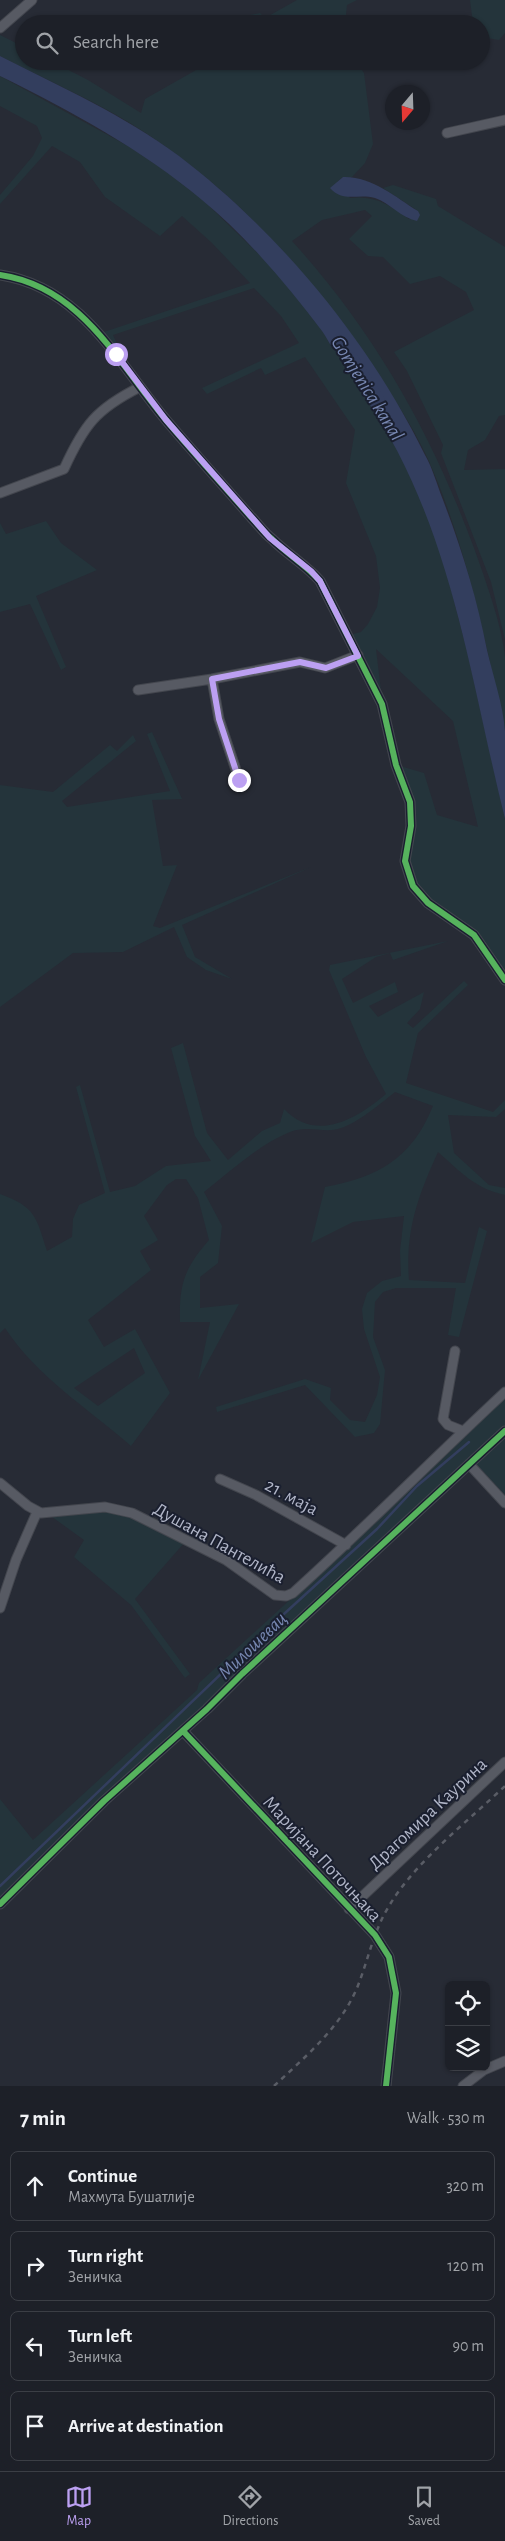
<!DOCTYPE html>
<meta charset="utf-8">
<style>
body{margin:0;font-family:"Alegreya Sans",sans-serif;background:#2a2d34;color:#f1f3f6}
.controls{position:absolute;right:15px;bottom:15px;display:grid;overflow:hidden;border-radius:8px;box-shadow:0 1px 4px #0004}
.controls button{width:45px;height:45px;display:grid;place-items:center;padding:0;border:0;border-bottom:1px solid #3b3e45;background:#1d2028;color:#f1f3f6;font:25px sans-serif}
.compass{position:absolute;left:385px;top:85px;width:45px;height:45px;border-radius:50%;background:#1d2028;box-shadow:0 1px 4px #0004;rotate:199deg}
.stop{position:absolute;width:15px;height:15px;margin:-11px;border:4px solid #bca0f2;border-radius:50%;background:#fff}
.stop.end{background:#bca0f2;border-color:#fff;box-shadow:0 1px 5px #0008}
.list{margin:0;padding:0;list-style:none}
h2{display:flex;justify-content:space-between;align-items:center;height:65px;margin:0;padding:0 20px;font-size:21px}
h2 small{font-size:16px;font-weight:400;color:#a0a3a8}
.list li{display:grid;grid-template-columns:32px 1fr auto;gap:15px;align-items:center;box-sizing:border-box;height:70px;margin:0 10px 10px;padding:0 10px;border:1px solid #3b3e45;border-radius:8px}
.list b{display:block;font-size:19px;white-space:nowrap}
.list p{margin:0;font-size:16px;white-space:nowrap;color:#a0a3a8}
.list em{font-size:16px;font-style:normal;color:#a0a3a8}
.icon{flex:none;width:28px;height:28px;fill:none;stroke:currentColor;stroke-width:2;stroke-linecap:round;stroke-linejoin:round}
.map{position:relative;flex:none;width:505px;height:2086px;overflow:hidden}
.search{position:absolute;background:#1d2028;box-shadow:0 1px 4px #0004;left:15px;right:15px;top:15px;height:55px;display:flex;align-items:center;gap:12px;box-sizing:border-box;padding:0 18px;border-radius:28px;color:#a0a3a8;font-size:19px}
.sheet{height:385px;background:#1d2028}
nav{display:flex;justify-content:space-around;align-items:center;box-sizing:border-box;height:70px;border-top:1px solid #3b3e45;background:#1d2028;font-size:14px;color:#a0a3a8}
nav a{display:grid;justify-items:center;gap:2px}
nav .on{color:#bca0f2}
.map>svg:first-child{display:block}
</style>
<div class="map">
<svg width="505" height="2086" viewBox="0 0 505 2086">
<rect width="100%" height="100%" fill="#272b35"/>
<!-- green -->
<path fill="#24343b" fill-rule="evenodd" d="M297,0H357L347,5L345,24H250V15L260,13L265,18Z
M470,0H505V33L499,40L481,37V24H473Z
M0,35L24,47V61H51L88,80L141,113L145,99L212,61H356L364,73L373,144L365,163L352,177H343L337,182L350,198C375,195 390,205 409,219L418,211L383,188L393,185L436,199L438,206L505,247V415L499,416L485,440L468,450L464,470L505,469V640L491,582L441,453L443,445L407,371L394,352L474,310L466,292L440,276L410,284L383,257L368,256L349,239L372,216L365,210L322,220L292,241C374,331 432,434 474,548C485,579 502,625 505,657C505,680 505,705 505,729C484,637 466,543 427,457C412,425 392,395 372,366C308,270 229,184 130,123C88,98 43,78 0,56Z
M0,76L128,146L164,170L204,201L275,270L324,333L332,348L364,370L371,380L374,392L369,394L397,446L428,516L445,566L468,655L505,819V973L477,933L423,895L416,882L410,870L409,857L413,833L400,766L424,773L437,815L478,827L453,721L376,649L381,691L349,635L361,632L368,624L377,607L380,588L376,556L346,483L355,430L305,357L265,375L261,368L207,394L202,388L299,343L281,316L254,288L113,335L123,357L104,332L250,283L212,243L182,216L160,236L105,197L80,162L52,146L0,204V195L33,156L42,138L37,126L0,106Z
M46,521L61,543L97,570L36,596L66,667L61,670L30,604L0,612V523L6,534Z
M152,732L182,799L152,800L163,866L177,865L153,926L160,928L311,867L182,925L195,957L232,979L206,970L187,957L174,927L123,952L73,953L0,1007V785L53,792L110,745L117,751L133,735L136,741L62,801L67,807L170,791L147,734Z
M448,941L393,960L390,953L376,957L342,979L353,1003L395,982L398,992L369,1006L378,1017L424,992L420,1009L407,1023L413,1028L464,981L468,985L418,1033L406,1083L493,1112L505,1100V1109L496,1117L448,1115L454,1153L489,1185L505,1188V1195C474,1188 461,1172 438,1152C418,1196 405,1231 409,1280L465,1283L479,1227L487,1231L459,1337L448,1335L456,1288H396L383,1292L375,1302L373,1337L385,1370L380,1424L374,1433L355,1437L305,1385L217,1412L216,1407L305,1379L331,1388L330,1400L350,1420L365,1422L377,1395L380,1377L364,1329L362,1309L367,1293L382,1281L401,1276L400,1251L404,1216L353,1222L311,1243L325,1187C379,1177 412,1158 433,1106L395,1092C380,1104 351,1129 332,1130C318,1131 304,1126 290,1132C258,1145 231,1171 204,1192L222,1226L218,1263L200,1277V1308L239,1304L198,1380L210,1322H180C179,1284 184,1269 209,1240L198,1198L186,1179H176L167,1185L144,1216L158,1240L140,1251L151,1270L88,1320L104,1347L135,1329L170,1393L131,1446C89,1409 36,1376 5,1328L0,1333V1194C36,1207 36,1217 47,1251L72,1237L73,1219L79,1205L105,1193L76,1087L80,1085L110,1192L135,1186L166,1166L211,1161L195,1136L171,1048L183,1043L207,1133L228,1160L262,1131L280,1123L284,1109C317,1143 356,1119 386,1094L366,1057L329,970L330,965ZM134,1348L145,1373L98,1406L74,1388Z
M505,1394V1429L0,1900V1799L33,1840L197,1690L199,1683L306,1585Z
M505,1435V1495L475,1463Z
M97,1510L129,1513L185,1542L135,1599L190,1674L185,1678L131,1605L74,1557L84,1540L48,1514Z"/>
<!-- water -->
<path fill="#333e5e" d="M0,56C61,87 124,115 179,156C279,232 370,342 425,455C433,469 437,485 443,500C462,550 477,598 487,650C493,676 503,704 505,731C505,760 505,790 505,819C469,674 451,521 364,396L374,392C369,360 346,366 332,347C328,342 326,336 322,331C287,285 247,237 202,200C141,149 71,111 0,76Z
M343,177C372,176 395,197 418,211L420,215L417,221C401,218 390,203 375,198C358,193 343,203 330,188Z"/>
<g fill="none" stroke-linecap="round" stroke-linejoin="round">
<!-- stream -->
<path stroke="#333e5e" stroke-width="2.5" d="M0,1886L273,1624L377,1529L417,1486L469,1442"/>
<!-- canal -->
<path stroke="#333e5e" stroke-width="9" d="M353,357L380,399"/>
<!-- minor casing -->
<g stroke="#43464e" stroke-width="11">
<path id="minor" d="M0,28L32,0
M447,133L505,120
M0,275C82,287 118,363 166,420C194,453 223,485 251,517C258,524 264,533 272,539C287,554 306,565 320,581L382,704L396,765L410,802L411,826L405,861L413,886L428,903L474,935L505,980
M0,493L64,469C84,425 96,409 140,387
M212,679L219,719L239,779
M138,690L212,679L300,662L325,668L358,655
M455,1351L443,1419L448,1425L463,1431
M469,1464L505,1503
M220,1479L256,1495L346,1545
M0,1483L28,1506L41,1513L105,1507L132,1513L226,1560L275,1595L286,1596L293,1593C365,1528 434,1458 505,1392
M0,1608L16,1560L37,1512
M183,1731L375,1935L389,1957L396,1993L386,2086
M0,1904L104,1801L207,1709L242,1674L505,1431
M349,1909L505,1762
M463,2086L484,2070L505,2061"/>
</g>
<!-- minor -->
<use href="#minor" stroke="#575a63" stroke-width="9"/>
<!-- rail -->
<path stroke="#5a5d66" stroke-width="2.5" stroke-dasharray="5 5" stroke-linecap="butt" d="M274,2086C305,2057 340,2028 357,1988C368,1961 373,1932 389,1906C415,1862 468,1821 505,1786"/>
<!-- cycleway casing -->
<g stroke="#1a1f2f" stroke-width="9">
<path id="cycleway" d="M0,275C82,287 118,363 166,420C194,453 223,485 251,517C258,524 264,533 272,539C287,554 306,565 320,581L382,704L396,765L410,802L411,826L405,861L413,886L428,903L474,935L505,980
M183,1731L375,1935L389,1957L396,1993L386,2086
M0,1904L104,1801L207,1709L242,1674L505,1431"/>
</g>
<!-- cycleway -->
<use href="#cycleway" stroke="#56b35d" stroke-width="6"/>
</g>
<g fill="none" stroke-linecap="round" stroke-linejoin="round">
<!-- route -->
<path stroke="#bca0f2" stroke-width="6" d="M116,354L166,420L270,538L311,571L320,581L358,656L326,668L300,662L212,679L219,719L239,780"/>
</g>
<g text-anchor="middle" stroke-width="4" stroke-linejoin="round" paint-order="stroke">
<!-- street labels -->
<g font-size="19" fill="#b0b5c7" stroke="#1a1f2f">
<text transform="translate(292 1496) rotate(28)" y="7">21. маја</text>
<text transform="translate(220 1542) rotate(29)" y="7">Душана Пантелића</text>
<text transform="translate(427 1813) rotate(-43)" y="7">Драгомира Каурина</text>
<text transform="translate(323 1858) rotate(47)" y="7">Маријана Поточњака</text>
</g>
<!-- water labels -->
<g font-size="20" font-style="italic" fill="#7686b0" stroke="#1a1f2f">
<text transform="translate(368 388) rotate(58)" y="7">Gomjenica kanal</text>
<text transform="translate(252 1645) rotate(-44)" y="7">Милошевац</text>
</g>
</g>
</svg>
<div class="controls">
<button><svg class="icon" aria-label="locate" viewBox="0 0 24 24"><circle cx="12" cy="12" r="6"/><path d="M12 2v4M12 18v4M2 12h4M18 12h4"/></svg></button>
<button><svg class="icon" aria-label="layers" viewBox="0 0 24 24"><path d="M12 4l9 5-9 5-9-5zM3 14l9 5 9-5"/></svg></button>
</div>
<svg class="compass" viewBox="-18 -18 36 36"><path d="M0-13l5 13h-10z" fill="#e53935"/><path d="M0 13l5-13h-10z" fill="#a0a3a8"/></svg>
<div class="stop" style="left:116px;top:354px"></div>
<div class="stop end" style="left:239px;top:780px"></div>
<div class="search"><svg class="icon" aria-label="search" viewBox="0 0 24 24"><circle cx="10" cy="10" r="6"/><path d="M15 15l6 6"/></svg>Search here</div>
</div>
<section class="sheet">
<h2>7 min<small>Walk · 530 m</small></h2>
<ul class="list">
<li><svg class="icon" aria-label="ahead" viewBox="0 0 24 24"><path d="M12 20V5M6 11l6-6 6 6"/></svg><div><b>Continue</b><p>Махмута Бушатлије</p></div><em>320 m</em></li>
<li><svg class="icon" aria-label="right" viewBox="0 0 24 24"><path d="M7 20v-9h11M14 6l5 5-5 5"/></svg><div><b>Turn right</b><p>Зеничка</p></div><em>120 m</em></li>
<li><svg class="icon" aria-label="left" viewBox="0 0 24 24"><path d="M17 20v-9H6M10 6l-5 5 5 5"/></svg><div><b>Turn left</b><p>Зеничка</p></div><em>90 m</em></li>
<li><svg class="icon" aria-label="arrive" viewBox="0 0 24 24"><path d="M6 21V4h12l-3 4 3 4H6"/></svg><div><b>Arrive at destination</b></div></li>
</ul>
</section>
<nav>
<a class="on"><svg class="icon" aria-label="map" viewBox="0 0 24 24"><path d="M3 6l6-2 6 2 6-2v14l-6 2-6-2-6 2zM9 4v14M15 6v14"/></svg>Map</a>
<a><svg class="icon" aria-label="directions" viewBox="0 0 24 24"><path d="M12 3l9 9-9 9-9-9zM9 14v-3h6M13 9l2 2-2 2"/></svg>Directions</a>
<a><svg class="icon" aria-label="saved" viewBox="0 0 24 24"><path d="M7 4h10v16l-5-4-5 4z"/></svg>Saved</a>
</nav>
